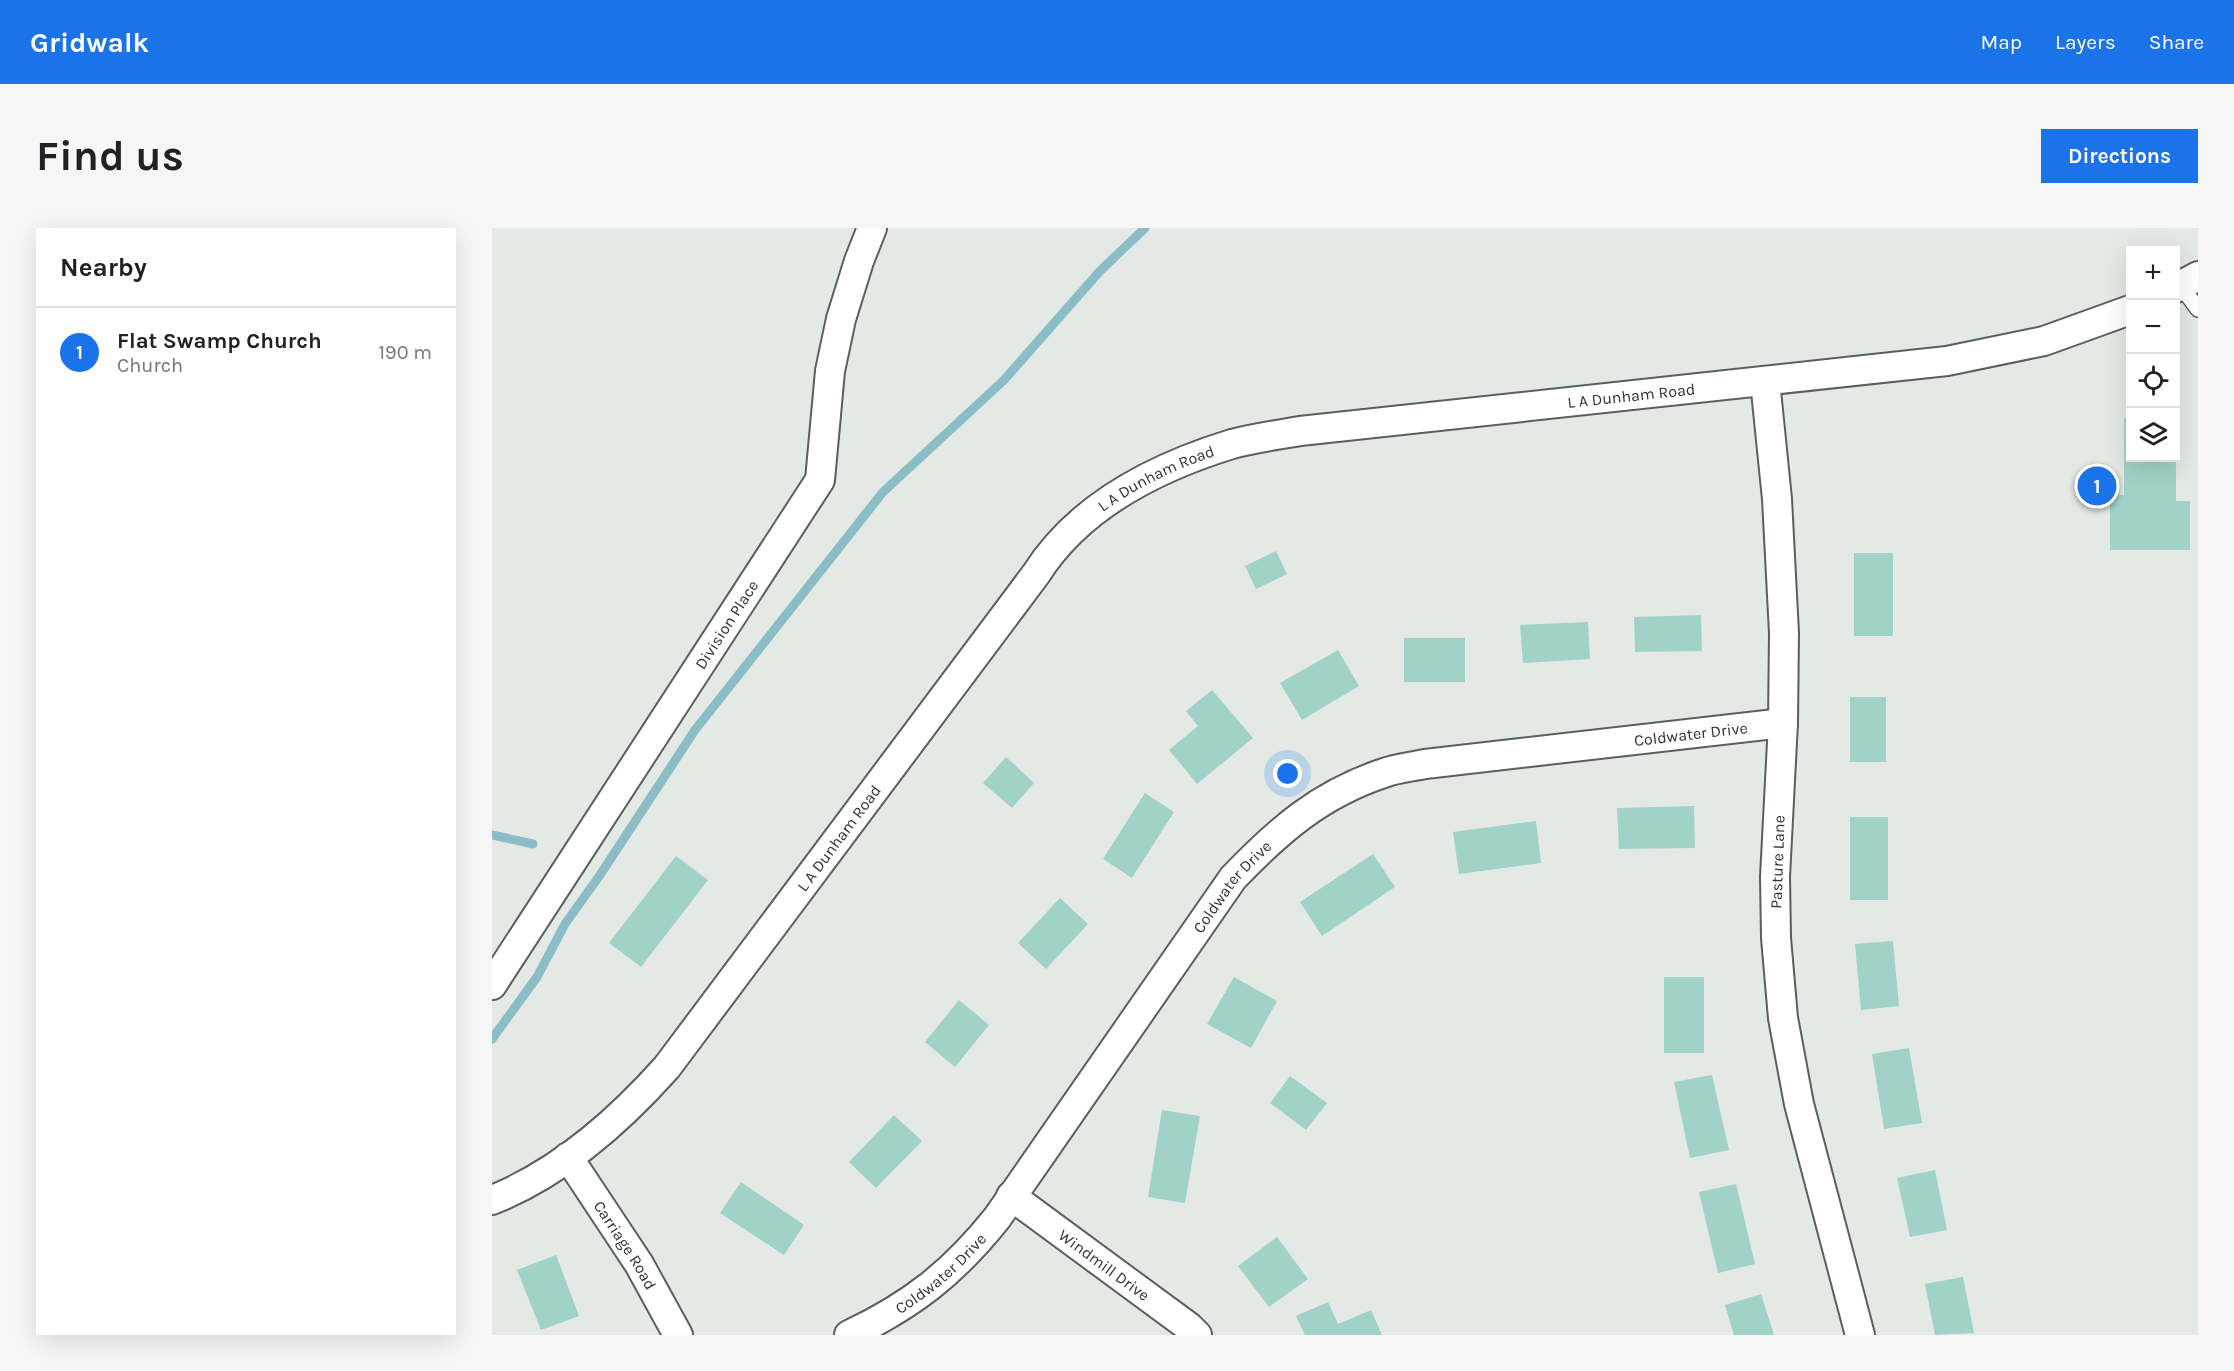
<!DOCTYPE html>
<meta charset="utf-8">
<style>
body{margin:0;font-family:Karla,sans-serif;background:#f6f6f6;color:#202124}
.controls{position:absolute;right:18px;top:18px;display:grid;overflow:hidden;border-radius:0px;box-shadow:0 6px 24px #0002}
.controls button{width:54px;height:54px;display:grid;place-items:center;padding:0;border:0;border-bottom:2px solid #e0e0e0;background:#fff;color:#202124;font:30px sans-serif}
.you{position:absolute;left:796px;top:546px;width:21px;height:21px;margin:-15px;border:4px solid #fff;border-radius:50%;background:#1a73e8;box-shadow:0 0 0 9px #1a73e833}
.badge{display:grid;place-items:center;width:39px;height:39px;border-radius:50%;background:#1a73e8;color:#fff;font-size:20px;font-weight:700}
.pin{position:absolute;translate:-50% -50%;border:3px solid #fff;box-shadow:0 2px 6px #0006}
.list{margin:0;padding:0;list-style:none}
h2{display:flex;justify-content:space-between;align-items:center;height:78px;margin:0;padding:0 24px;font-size:26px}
h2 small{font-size:20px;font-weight:400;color:#757577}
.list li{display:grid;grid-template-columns:39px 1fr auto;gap:18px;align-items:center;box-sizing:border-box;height:90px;padding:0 24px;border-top:2px solid #e0e0e0}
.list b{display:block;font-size:22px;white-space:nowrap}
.list p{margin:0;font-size:20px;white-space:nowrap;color:#757577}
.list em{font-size:20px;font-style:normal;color:#757577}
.icon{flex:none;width:33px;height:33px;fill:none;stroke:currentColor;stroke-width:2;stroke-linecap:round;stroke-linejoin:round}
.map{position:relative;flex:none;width:1706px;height:1107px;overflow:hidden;border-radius:0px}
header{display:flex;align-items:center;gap:36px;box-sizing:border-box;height:84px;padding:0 30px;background:#1a73e8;color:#fff}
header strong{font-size:28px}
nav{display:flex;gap:33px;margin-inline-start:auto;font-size:21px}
.intro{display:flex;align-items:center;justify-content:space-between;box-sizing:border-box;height:144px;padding:0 36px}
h1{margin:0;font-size:42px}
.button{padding:15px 27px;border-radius:0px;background:#1a73e8;color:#fff;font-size:21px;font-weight:700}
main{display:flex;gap:36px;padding:0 36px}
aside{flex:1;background:#fff;border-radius:0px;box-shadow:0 6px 24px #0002}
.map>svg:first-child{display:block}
</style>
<header>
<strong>Gridwalk</strong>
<nav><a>Map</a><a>Layers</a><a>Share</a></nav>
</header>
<div class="intro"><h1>Find us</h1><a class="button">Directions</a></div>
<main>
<aside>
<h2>Nearby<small></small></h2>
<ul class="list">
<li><span class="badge">1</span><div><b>Flat Swamp Church</b><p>Church</p></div><em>190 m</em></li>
</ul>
</aside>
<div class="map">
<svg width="1706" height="1107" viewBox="0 0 1706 1107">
<rect width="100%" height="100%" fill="#e4e9e5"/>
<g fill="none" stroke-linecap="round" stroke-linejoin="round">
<!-- stream -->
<path stroke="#8bbdc6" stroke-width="9" d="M0,607L41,616
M0,811L45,749L73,696L108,647L203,502L391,264L512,152L608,43L653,0"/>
</g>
<!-- building -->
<path fill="#a0d2c8" d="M1632,190H1638V230H1684V273H1698V322H1618V267H1632Z
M784,323L795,346L764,361L753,338Z
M1362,325H1401V408H1362Z
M1209,387L1210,423L1143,424L1142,389Z
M1096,394L1098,431L1031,435L1028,397Z
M912,410H973V454H912Z
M846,422L867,458L810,492L788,455Z
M720,462L761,510L705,556L677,522L706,498L694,483Z
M1358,469H1394V534H1358Z
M514,529L542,555L520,580L491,555Z
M653,565L682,584L640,650L611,631Z
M1202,578L1203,620L1127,621L1125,580Z
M1358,589H1396V672H1358Z
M1044,593L1049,635L967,646L961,604Z
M881,626L903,659L830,708L808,674Z
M184,628L216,652L149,739L117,715Z
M568,670L596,696L554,741L526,715Z
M1401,713L1407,778L1369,782L1363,716Z
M742,749L785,773L759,820L715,796Z
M1172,749H1212V825H1172Z
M467,772L497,797L463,839L433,814Z
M1417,820L1430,895L1392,901L1380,826Z
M1220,847L1237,922L1198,930L1182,854Z
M798,848L835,875L814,902L778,875Z
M670,882L708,888L693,975L656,969Z
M402,887L430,913L384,960L357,934Z
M1443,942L1455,1002L1418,1009L1405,950Z
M249,954L312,997L292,1027L228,985Z
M1244,956L1263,1036L1226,1045L1207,964Z
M785,1009L816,1051L777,1079L746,1038Z
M64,1027L87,1088L49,1102L25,1042Z
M1471,1049L1482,1105L1443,1107L1433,1056Z
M1269,1066L1282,1107H1242L1233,1077Z
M836,1074L846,1096L879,1082L890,1107H813L804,1088Z"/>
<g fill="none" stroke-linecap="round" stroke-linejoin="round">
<!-- service casing -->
<g stroke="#5a5f5b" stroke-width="18">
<path id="service" d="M1689,58L1706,81"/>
</g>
<!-- minor casing -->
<g stroke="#5a5f5b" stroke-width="32">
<g id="minor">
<path d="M1684,60L1706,48"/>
<path d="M1273,153L1285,271L1292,405L1291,495L1283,649L1284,710L1291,790L1307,876L1368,1107"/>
<path id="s1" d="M0,757L328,252L338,143L349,91L367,33L380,0"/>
<path id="s2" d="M76,929L147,1036L186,1107"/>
<path id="s3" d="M519,968L697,1099L705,1107"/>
<path id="s4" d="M0,972C68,945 127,893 175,839L544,346C587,278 665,239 740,216C762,210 786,207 808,203L1455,133L1552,113L1638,82"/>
<path id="s5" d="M357,1107C420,1077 461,1045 505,990L741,650C786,603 828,566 892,545C905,540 919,539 933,536L1291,495"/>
</g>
</g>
<!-- service -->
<use href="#service" stroke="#fff" stroke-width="15"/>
<!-- minor -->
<use href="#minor" stroke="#fff" stroke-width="28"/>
</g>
<g text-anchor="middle" stroke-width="4.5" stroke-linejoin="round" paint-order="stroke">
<!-- street labels -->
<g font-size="16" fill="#303230" stroke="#fff">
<text dy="6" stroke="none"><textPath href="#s4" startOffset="1480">L A Dunham Road</textPath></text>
<text dy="6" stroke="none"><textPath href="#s4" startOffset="994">L A Dunham Road</textPath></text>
<text dy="6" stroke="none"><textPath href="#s1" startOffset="430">Division Place</textPath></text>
<text dy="6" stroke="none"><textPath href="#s5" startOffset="1100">Coldwater Drive</textPath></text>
<text dy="6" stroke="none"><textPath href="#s4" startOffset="508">L A Dunham Road</textPath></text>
<text transform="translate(1285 634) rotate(-88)" y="6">Pasture Lane</text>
<text dy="6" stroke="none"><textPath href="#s5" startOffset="597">Coldwater Drive</textPath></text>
<text dy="6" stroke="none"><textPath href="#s2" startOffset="105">Carriage Road</textPath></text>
<text dy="6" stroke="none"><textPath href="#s3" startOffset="116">Windmill Drive</textPath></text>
<text dy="6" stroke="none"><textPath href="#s5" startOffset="111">Coldwater Drive</textPath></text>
</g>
</g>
</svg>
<div class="controls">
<button>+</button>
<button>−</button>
<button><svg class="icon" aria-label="locate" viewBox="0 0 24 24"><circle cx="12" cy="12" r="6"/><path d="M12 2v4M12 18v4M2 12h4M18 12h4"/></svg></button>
<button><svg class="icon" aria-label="layers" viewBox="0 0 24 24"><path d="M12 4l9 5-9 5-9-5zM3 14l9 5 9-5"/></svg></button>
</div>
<div class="you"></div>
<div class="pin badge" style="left:1605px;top:258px">1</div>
</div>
</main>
